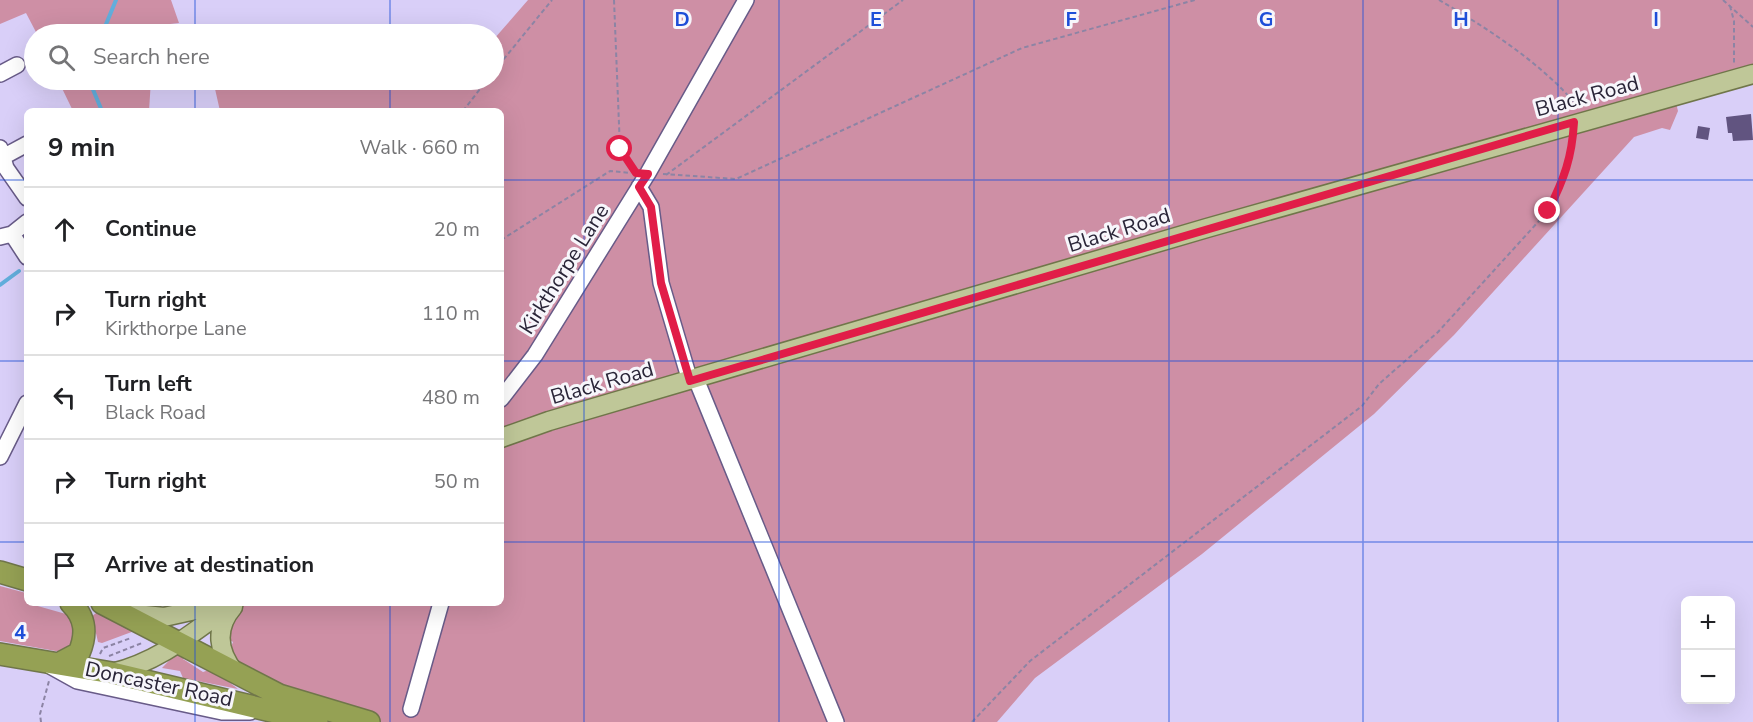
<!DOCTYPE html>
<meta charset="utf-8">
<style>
body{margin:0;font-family:"Nunito Sans",sans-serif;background:#f6f6f6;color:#202124}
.controls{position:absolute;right:18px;bottom:18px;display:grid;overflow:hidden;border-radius:9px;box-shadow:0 6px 24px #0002}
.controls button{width:54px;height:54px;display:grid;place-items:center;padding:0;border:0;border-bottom:2px solid #e0e0e0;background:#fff;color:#202124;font:30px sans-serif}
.stop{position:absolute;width:18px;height:18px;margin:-14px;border:4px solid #e11d48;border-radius:50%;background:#fff}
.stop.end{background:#e11d48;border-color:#fff;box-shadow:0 2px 6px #0008}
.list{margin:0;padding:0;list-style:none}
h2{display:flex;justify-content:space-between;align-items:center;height:78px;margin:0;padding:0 24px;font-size:26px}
h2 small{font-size:20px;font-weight:400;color:#757577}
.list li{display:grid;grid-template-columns:39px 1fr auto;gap:18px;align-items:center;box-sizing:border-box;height:84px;padding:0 24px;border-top:2px solid #e0e0e0}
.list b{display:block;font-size:22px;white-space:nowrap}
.list p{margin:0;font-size:20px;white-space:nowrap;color:#757577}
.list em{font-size:20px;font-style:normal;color:#757577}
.icon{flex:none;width:33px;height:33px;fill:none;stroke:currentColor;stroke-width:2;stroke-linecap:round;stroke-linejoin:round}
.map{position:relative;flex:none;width:1753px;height:722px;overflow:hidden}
.search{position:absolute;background:#fff;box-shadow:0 6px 24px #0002;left:24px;top:24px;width:480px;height:66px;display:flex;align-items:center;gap:15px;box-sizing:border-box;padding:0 21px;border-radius:33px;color:#757577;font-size:22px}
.panel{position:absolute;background:#fff;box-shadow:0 6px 24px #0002;left:24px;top:108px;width:480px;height:498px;border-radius:9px}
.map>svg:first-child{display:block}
</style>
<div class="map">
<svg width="1753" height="722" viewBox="0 0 1753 722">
<rect width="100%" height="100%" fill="#d9cff8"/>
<!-- green -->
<path fill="#ce8fa5" d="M0,0H171L179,23L144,27L139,34H37L26,13L0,24Z
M528,0H1753V74L1674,95L1678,111L1670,130L1662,128L1634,137L1454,335L1374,414L1202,554L1035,678L997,722H369L235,673L230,649L233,642L177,607L164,603H501V111H220L213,80H494V39Z
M58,80H151L149,111H73Z
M0,586L26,593L27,603L73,616L80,627L67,653L0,641Z
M99,611L137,630L102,643L98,642L92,616Z
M181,648L187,654L183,659L203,672L212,669L238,689L183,678L180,671L162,668Z"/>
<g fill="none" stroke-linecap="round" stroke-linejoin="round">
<!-- stream -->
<path stroke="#62aedc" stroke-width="4" d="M102,34L116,0
M89,80L102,111
M0,285L19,271"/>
</g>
<!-- building -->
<path fill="#615480" d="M1751,114L1753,140L1733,141L1732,133H1728L1726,117Z
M1698,126L1710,128L1708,140L1696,138Z"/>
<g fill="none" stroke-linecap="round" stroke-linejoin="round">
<!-- minor casing -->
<g stroke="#685b88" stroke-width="18">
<path id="minor" d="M0,74L17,65
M0,148L6,168L27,198
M3,157L27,144
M639,187L651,207L661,283L690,381
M12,234L27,257
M0,237L12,234L27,222
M696,379L836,722
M501,399L535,355L648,173L746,0
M0,457L27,403
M50,666L77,681L222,712H250
M411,709L441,603"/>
</g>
<!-- major casing -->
<g stroke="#70764a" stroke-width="21">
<path id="major" d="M501,438L549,421L1207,228L1753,74
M233,607C214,629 218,652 235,673
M126,613L164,617L227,603
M112,673C161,661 193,632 234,603"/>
</g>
<!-- highway casing -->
<g stroke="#70764a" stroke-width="24">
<path id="highway" d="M0,572L27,580
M102,603L279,695L369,722
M0,654L112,673L317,722
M60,663L79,653C87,634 86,618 71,603"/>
</g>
<!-- path -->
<path stroke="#8c84a4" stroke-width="2" stroke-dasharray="4.5 3" stroke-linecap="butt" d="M614,0L620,149L635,170
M1439,0C1487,28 1543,64 1578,107
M1723,0L1753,27
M1730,6L1734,21V64
M494,71L552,0
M463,111L487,80
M663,174L736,179L1022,48L1195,0
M666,175L903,0
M501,240L610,171L631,173
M100,654L103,648L131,638
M109,656L142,643
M41,722L40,714L49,681
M972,722L1030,661L1362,406L1379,384L1438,332L1548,211L1566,175L1573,140"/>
<!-- minor -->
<use href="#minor" stroke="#fff" stroke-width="15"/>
<!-- major -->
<use href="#major" stroke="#bfc798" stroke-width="18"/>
<!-- highway -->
<use href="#highway" stroke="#95a154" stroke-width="21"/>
</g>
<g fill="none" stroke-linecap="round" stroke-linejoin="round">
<!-- route -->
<path stroke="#e11d48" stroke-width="8" d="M620,149L636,173L648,174L639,187L651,207L661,283L690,381L1574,122C1572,158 1564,179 1548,211"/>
</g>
<!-- grid -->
<path fill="none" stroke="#1d4ed8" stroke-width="1.5" stroke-opacity="0.55" d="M195,0V34M390,0V34M584,0V722M779,0V722M974,0V722M1169,0V722M1363,0V722M1558,0V722M195,80V111M390,80V111M0,180H27M501,180H1753M0,361H27M501,361H1753M0,542H27M501,542H1753M195,603V722M390,603V722"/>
<g text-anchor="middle" stroke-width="6" stroke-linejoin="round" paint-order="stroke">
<!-- street labels -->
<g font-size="21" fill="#2a2538" stroke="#f7f6fb">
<text transform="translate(1587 96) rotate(-15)" y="7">Black Road</text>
<text transform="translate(1119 230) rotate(-17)" y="7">Black Road</text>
<text transform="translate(564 269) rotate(-58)" y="7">Kirkthorpe Lane</text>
<text transform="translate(602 383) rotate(-16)" y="7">Black Road</text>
<text transform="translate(159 684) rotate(12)" y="7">Doncaster Road</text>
</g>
</g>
<g font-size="20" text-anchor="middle" font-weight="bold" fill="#1d4ed8" stroke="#f7f6fb" stroke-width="6" stroke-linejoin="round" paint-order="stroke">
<text x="682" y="26">D</text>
<text x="876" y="26">E</text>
<text x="1071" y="26">F</text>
<text x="1266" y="26">G</text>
<text x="1461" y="26">H</text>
<text x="1656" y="26">I</text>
<text x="20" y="639">4</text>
</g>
</svg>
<div class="controls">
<button>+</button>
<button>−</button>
</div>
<div class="stop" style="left:620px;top:149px"></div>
<div class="stop end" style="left:1548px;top:211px"></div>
<div class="search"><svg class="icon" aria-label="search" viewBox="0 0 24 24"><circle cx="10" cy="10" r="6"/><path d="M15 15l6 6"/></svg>Search here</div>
<section class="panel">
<h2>9 min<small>Walk · 660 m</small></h2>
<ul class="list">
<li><svg class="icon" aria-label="ahead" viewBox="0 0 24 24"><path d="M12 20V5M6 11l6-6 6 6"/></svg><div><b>Continue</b></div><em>20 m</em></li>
<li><svg class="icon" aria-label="right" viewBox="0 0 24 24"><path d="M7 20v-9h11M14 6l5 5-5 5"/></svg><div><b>Turn right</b><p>Kirkthorpe Lane</p></div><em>110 m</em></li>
<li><svg class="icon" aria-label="left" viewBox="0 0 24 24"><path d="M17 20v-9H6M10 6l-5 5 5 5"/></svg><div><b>Turn left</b><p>Black Road</p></div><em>480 m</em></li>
<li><svg class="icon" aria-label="right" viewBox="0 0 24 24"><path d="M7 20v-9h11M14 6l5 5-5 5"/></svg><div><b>Turn right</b></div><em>50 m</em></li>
<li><svg class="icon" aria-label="arrive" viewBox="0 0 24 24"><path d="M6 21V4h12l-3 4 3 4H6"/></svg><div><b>Arrive at destination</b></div></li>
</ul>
</section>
</div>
